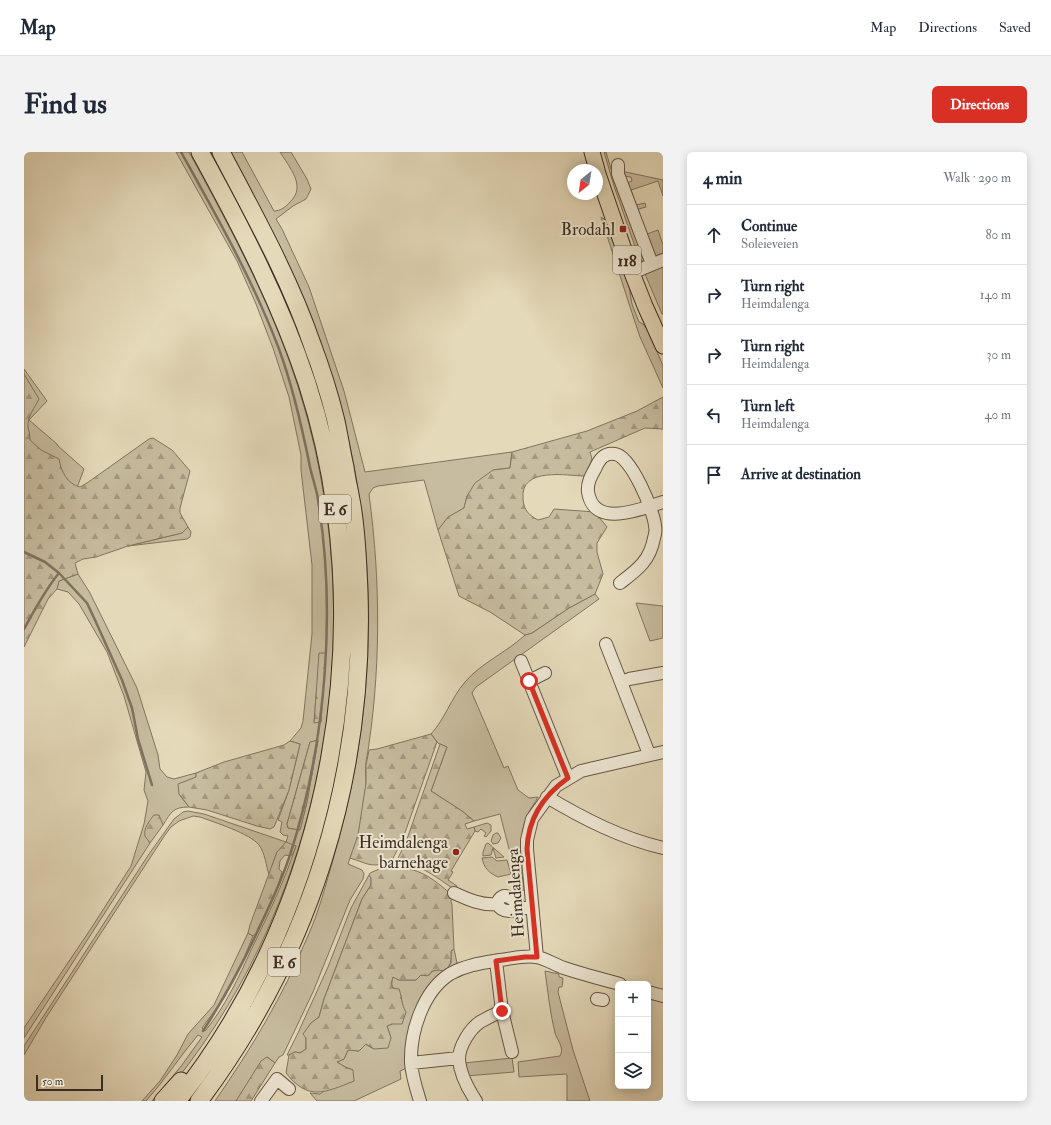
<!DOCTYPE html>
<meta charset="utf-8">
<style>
body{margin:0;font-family:"IM FELL Double Pica",serif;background:#f2f2f3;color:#1f2937}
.controls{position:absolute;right:12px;bottom:12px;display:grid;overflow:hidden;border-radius:6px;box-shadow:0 2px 10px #0003}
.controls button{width:36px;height:36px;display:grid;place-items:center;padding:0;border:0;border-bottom:1px solid #e0e1e3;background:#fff;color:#1f2937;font:20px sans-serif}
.compass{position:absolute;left:543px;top:12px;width:36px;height:36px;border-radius:50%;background:#fff;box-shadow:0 2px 10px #0003;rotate:210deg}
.scale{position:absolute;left:12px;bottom:10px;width:67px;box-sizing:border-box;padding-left:4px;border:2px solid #3c2d22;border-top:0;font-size:11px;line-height:14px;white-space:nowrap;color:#3c2d22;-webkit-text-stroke:3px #ede6d2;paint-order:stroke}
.stop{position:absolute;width:12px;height:12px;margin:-9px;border:3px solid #d93025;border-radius:50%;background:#fff}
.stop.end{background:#d93025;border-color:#fff;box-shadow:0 1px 4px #0008}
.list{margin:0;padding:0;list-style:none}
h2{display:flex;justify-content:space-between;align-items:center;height:52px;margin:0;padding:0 16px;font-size:17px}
h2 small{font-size:13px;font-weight:400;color:#747a83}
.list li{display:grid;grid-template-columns:26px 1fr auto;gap:12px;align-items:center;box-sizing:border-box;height:60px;padding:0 16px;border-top:1px solid #e0e1e3}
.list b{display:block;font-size:15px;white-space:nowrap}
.list p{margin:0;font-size:13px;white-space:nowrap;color:#747a83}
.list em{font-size:13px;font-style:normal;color:#747a83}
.icon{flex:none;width:22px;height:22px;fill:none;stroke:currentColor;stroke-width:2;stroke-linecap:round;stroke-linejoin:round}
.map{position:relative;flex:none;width:639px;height:949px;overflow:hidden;border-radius:6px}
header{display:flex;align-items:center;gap:24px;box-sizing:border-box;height:56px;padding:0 20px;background:#fff;border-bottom:1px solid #e0e1e3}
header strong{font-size:19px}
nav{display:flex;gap:22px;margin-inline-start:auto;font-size:14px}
.intro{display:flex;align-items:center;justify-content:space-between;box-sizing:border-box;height:96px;padding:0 24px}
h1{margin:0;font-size:28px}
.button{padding:10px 18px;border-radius:6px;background:#d93025;color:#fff;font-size:14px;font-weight:700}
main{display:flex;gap:24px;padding:0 24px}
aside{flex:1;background:#fff;border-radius:6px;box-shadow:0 2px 10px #0003}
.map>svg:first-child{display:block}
</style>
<header>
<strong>Map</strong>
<nav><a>Map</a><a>Directions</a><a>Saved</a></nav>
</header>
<div class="intro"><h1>Find us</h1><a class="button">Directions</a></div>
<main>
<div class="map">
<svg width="639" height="949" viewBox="0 0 639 949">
<defs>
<pattern id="forest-firs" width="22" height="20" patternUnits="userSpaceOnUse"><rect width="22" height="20" fill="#c7bc9f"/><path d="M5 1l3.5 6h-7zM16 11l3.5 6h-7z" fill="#a39981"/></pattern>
</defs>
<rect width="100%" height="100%" fill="#e4d9b9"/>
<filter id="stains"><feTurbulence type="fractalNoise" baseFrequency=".005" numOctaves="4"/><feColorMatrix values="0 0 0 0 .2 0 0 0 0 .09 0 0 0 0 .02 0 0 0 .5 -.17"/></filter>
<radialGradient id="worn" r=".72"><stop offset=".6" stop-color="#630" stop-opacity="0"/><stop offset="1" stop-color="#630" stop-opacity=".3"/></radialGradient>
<!-- green -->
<path fill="#c7bc9f" stroke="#827460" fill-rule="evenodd" d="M152,0H165C209,81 253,162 279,251C349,489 298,760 135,949H128L158,913L178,885L174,883C156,904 141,928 122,949H118L136,929L153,903L164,882L190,853L224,781L229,784L216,816L200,846L178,876L181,879C201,855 215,825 228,796C244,763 260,730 272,694L253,700L245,723C242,713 241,701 235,693C227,682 190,670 176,665L169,664L155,669L147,675L141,683L23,864L0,903V894L125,702L150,667L159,660L164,659L180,662L262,690L264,684L259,683L256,680L258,670L254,668L265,638L276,592L266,589L277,576L279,569L288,482V413L277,318V303L265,245L249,196L232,152L213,109ZM293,533L297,570H290ZM294,589L283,650L276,678L264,676L263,672L286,590Z
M183,0H189L228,73L270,160L300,247L320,342L328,417V517L323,515L311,317Z
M206,0H218L250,59C256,59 262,55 266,50C283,34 265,15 256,0H267L283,27L287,37L282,47L269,54L252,67L258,77L285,135L320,239L341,320L488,300L486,316L469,318L443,344L440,356L425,365L414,378L400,328L354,334L349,336L345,342C357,432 357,522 342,611C341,618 342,625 342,632C340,649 339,667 334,683C332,693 327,702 324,712L338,718L340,722L339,727L326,748L289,840L259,903L255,905L251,911L243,905L212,949H191C227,897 259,844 283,786C295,760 302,732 310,704C360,533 356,360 297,192C274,125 240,62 206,0Z
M580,0H582L587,17L591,18L622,108L619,109H616L590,34Z
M597,19L639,28V44L634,29L607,38L612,53L621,51L622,55L615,57H612L603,31L608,29L607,25L599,24Z
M577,65L583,69L603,122L608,152L613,165L615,170L619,172L625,180L639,214V236L616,185L609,164Z
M634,78L639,93V101L629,105L623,82Z
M639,113V162H638L621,122Z
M0,217L23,249L5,268L33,292L34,294L60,317L0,477Z
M164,375L167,380L166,385L163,387L104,394L158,381Z
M54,422L66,441L113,536L134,603L136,617L143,625L150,627L172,621V625L155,642L165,655C149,655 147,660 139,673L137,669L124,687L126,691L0,886V876L68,775L107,714L120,672L124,649L120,638L122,620L100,544L83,500L55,452L44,440L33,437L35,429Z
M571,442L575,447L452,535L448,541L480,616L484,614L494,638L505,646L514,645C511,651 506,657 503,664C493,688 497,713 500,738L496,739L476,662L450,669L438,659L407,639L423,595L414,591L407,582C421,567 427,546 441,530C457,511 483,500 501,483L508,481L545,456Z
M612,451L639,454V486L626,489Z
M321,555L324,557L318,605L289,721L235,845L168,949H161L231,842Z
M463,671L467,673V679L462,685L460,684L462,681L457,677L454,680L451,679L450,675Z
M472,681H474L477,686L474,691L469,692L467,689L469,683Z
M464,691L480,705L472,706L469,696L467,703L459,704V700L462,692Z
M468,705L473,709L483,708L487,722L474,725C465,721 460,716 458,706Z
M345,723L347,726V733L338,747L300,847L295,865L287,871L282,886V897L276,901L271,900L265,903H263L274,881L304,815L327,756Z
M430,797L433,811L437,812L411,831L383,916L376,919L377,927L330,949H293L286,941L296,942L329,918L321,915L313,910L320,907L324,898L335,899L341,892L350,897L367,886L363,874L368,872L378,853L377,843C369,837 366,835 369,825L375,828H392L397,823C403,824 405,825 408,819L424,816L427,811V799Z
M521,819L535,822V825L539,826L538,835H535L534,840L549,898L566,949H543V923L542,922L495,925L494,910L536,904C541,896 533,888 531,881C526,861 524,840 521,819Z
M488,906L490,920L442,924L440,911Z"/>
<!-- forest -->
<path fill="url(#forest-firs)" stroke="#827460" d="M0,222L15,247C11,255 3,265 4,275C5,279 6,283 6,288L17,298L35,307C37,319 43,332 56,335L63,331L125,287L129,286L148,298L166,319L156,356V361L164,375L158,381L104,394L72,405L59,407L51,411L54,422L35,429L33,437L24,447L0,495Z
M639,245V277L621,276L566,300L568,307L562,324C543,324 496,314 499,347C500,359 505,363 514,368L525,365L530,357L571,360L583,375L573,391V400L579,422L571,442L545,456L508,481L501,483L466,460L435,444L414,378L424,365L440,356L443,344L451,331L469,318L486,316L488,300L563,279L613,259Z
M295,501H302L297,570L290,571Z
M407,582L413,590L378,689L367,710C346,716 345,712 326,706L334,683L342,631V613L345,598L353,597Z
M294,588L283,650L276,678L264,676L263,672L286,590Z
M266,589L276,592L265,638L250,675L246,677L233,674L183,658L165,655L155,642L154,632L172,625V621L200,610L260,593Z
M416,592L423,595L407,639L438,659L450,669L441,672L443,677L450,675L451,679L427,719L429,720L424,728L433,734L431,738C413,726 396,711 372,710L382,690Z
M130,663H135L139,673L126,691C125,689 122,686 121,684C119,677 126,668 130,663Z
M262,690L272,694L269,702L266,704L261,703L256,709L255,717L258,720L254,734L232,781L229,784L224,781L226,773L253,700Z
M368,715C396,716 407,725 428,743L427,749L428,753L430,797L427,799C427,808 428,814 419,819L415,818L408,819C405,824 403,824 397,823L392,828H375L369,825L367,832L369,836L375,837C378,845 377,852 382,860L378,872H368L363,874L367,886L364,896L350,897L342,892L335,899L324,898L320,907L313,910L321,915L329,918L330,929C300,941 284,949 262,921L265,903L271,900L276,901L282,897V886L279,882L287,871L295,865L300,847L338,747L347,733V726L345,723L346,721L355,717Z
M243,905L251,911L227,949H212L237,909Z"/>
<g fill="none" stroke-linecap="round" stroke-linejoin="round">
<!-- stream -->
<path stroke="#7f715e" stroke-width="2.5" d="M157,0C193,65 229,128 255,197C269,235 278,275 286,315C288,324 291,333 293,342C313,457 302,592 266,703C258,727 248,749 237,772C220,809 201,845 179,879
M0,400L21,410L35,421L63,451L71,468L98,528L108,556L114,587L128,633
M0,477C11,457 21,438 35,421"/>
<!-- minor casing -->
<g stroke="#665848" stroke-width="14">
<path id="minor" d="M594,13V22L628,112
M608,121L639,108
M596,431C613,418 626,409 630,386C631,383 632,378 631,374C630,359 607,304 591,302C580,300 575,308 571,317C567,324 563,331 564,340C570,377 617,357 639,350
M582,492L625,602
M497,509L544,626
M505,529L521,521
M597,530L605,527L639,521
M523,645C560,667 597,686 639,696
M430,741C443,747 458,754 473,752C478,736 491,748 497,756H508
M473,752C479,762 488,759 497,756
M513,805L503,697V688L508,667L532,634L557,619L639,600
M624,840L639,844
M573,847L579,848
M478,859L488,900
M387,911L435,906
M237,949L253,927L265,937
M396,949C392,936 388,924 387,911C386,880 399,839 426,822C442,813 458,811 476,808C487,807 500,803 512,805C521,806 531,813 540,816C558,822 577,827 596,832
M452,949C444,937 436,922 435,907C435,894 446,877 456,870C463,866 471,862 478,859L472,809"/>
</g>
<!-- major casing -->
<g stroke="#3c2d22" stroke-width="17">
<path id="major" d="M568,0L573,18
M573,19L608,121L621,154L639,194"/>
</g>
<!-- highway casing -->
<g stroke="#3c2d22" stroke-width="19">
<path id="highway" d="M139,949L157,929
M153,949C310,753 360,469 283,231C256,149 217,75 176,0
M175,949C286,801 341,626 335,441C334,414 333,387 329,360C327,345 323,330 321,315C317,298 315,281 311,265C305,241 297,216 288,192C265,125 230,63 197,0"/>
</g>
<!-- minor -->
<use href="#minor" stroke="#ede6d2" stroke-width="12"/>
<!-- major -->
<use href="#major" stroke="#e4d9b9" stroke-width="15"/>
<!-- highway -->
<use href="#highway" stroke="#e4d9b9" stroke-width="17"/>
</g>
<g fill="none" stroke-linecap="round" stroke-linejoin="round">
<!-- route -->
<path stroke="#d93025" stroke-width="5" d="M478,859L472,809L501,805H513L503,697C504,667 520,643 544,626L505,529"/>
</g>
<!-- markers -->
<g fill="#8f2418" stroke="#ede6d2" stroke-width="1.5">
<rect x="595" y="73" width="8" height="8" rx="2"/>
<circle cx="432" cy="700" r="4"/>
</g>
<g text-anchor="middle" stroke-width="4" stroke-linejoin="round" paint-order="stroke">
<!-- shield labels -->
<g fill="#ede6d2" stroke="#716457" stroke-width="1">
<rect x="589" y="94" width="28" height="28" rx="3"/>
<rect x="295" y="343" width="32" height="28" rx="3"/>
<rect x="244" y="796" width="32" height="28" rx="3"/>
</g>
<g font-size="16" font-weight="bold" fill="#3c2d22">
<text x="603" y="114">118</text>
<text x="311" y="363">E 6</text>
<text x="260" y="816">E 6</text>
</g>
<!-- poi labels -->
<g font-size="17" fill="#3c2d22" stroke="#ede6d2" text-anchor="end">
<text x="591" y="83">Brodahl</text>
<text x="424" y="696">Heimdalenga<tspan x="424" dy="20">barnehage</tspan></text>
</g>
<!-- street labels -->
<g font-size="17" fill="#3c2d22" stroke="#ede6d2">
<text transform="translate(491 741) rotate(-94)" y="6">Heimdalenga</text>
</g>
</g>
<rect width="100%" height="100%" filter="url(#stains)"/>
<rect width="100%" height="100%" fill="url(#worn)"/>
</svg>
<div class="controls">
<button>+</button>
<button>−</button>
<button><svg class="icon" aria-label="layers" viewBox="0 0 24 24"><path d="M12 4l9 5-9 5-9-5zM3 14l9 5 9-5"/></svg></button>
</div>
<svg class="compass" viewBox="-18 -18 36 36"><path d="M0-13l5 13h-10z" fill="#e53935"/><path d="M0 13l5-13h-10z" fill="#747a83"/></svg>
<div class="scale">50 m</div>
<div class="stop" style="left:505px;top:529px"></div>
<div class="stop end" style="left:478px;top:859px"></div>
</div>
<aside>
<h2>4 min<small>Walk · 290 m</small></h2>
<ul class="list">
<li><svg class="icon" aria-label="ahead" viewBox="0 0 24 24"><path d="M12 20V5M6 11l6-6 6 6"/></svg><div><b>Continue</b><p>Soleieveien</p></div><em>80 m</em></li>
<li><svg class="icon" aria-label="right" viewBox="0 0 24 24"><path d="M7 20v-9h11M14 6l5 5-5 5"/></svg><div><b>Turn right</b><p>Heimdalenga</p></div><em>140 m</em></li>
<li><svg class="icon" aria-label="right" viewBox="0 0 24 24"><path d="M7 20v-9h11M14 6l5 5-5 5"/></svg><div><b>Turn right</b><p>Heimdalenga</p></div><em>30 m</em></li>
<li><svg class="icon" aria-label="left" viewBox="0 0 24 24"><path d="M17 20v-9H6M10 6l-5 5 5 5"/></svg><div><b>Turn left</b><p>Heimdalenga</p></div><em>40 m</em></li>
<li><svg class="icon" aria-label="arrive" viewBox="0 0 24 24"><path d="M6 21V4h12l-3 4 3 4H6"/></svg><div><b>Arrive at destination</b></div></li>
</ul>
</aside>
</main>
